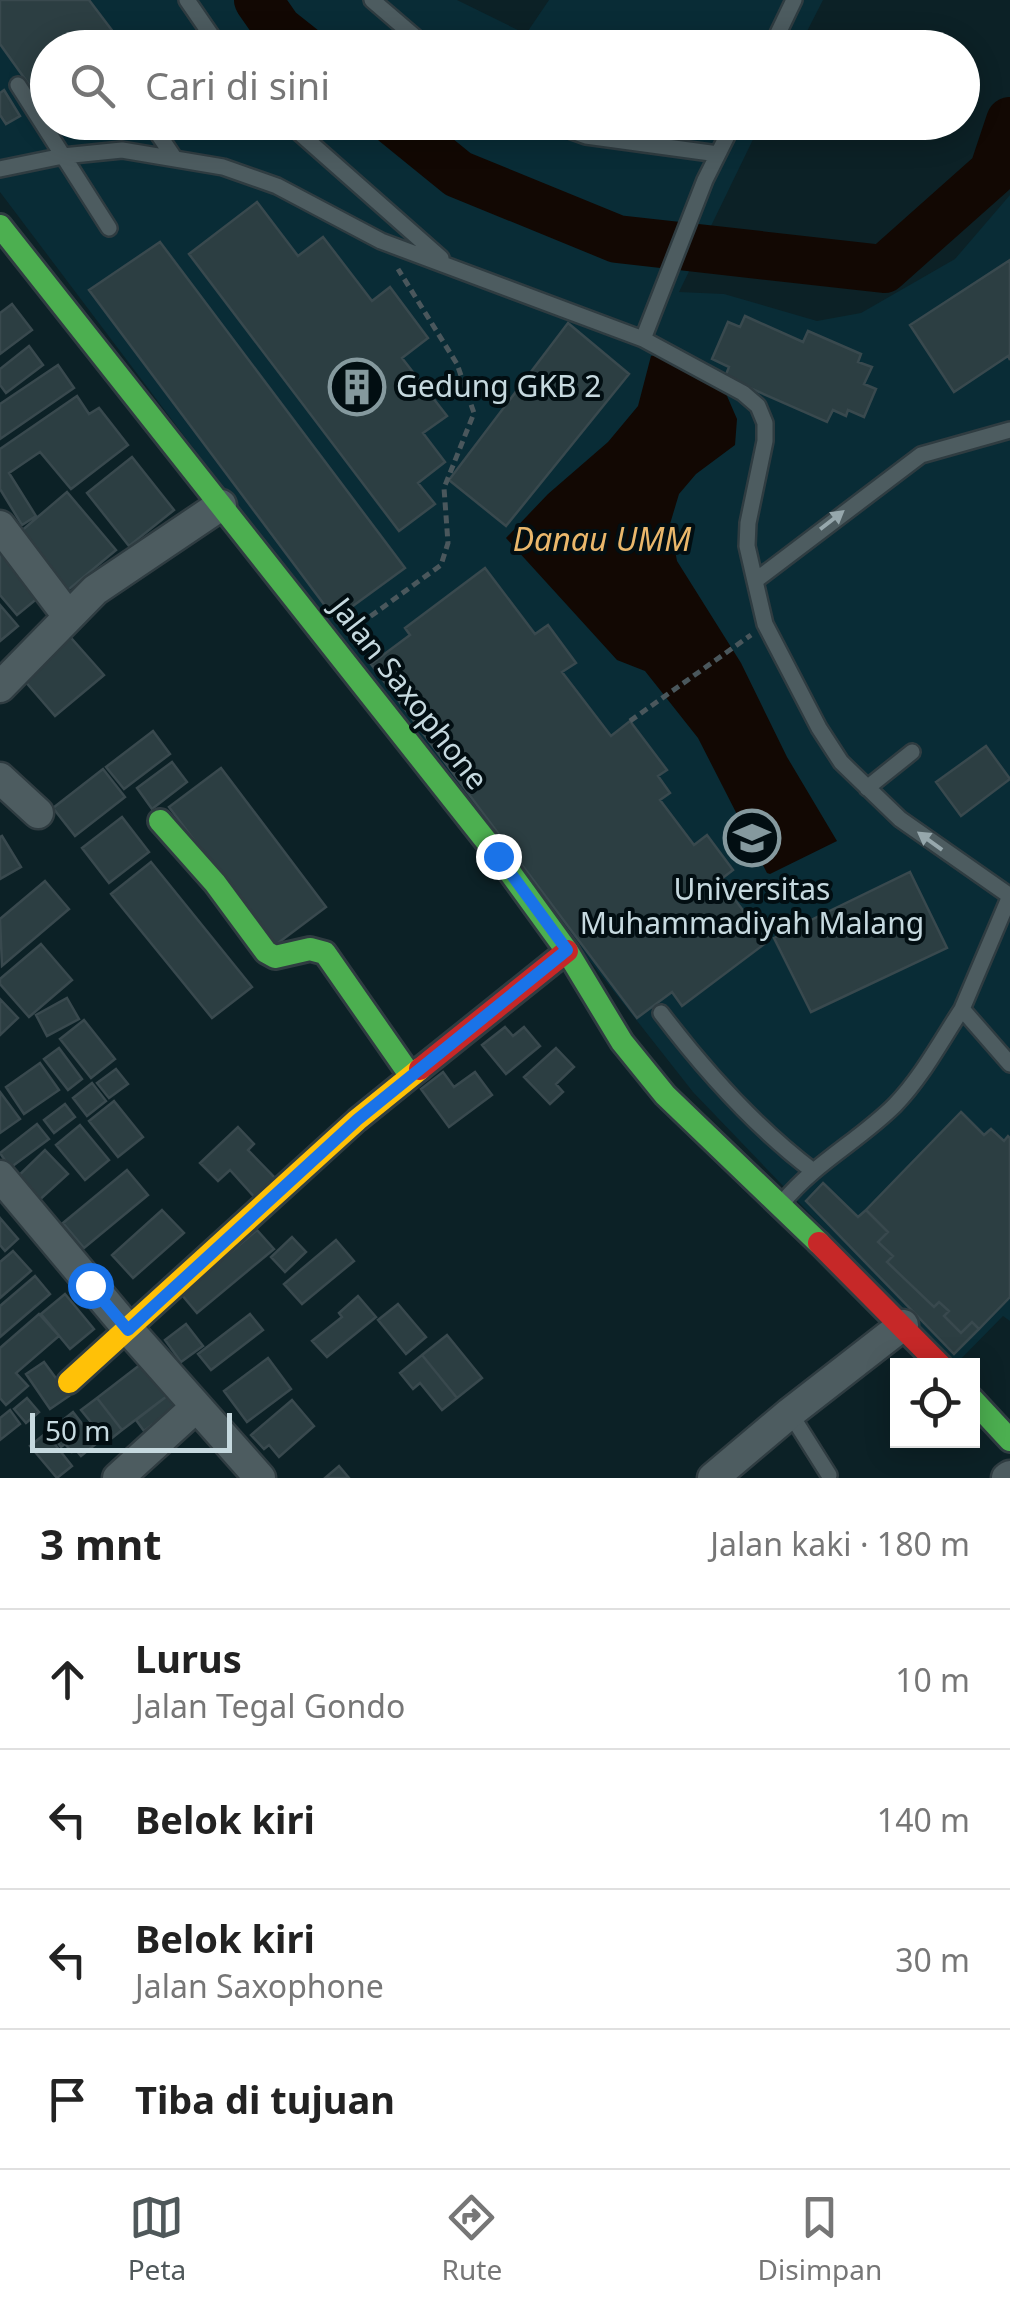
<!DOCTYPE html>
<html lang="id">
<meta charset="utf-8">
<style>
body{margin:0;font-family:"Noto Sans",sans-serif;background:#f6f6f6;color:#222}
.controls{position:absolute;right:30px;bottom:30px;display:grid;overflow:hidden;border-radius:0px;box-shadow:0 5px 25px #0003}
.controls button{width:90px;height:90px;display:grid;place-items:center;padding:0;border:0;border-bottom:2px solid #e0e0e0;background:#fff;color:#222;font:50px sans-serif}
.scale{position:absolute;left:30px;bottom:25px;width:202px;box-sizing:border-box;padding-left:10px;border:5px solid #c6d9df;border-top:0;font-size:28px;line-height:35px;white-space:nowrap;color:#c6d9df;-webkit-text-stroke:8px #020e12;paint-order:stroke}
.stop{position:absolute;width:30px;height:30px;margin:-22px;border:8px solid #1a73e8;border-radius:50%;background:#fff}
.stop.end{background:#1a73e8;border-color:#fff;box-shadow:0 2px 10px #0008}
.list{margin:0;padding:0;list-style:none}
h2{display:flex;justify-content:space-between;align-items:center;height:130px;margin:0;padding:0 40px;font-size:42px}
h2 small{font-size:32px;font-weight:400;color:#767676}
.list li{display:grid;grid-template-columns:65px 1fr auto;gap:30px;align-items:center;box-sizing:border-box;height:140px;padding:0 40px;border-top:2px solid #e0e0e0}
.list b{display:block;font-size:38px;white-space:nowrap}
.list p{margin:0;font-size:32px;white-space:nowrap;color:#767676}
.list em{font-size:32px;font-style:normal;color:#767676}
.icon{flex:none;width:55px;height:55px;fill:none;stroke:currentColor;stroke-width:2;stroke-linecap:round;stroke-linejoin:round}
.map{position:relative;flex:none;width:1010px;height:1478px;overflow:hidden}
.search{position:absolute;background:#fff;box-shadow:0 5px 25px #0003;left:30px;right:30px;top:30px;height:110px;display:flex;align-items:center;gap:25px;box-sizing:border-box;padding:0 35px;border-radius:55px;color:#767676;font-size:38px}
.sheet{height:690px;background:#fff}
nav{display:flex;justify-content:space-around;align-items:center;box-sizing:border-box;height:140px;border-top:2px solid #e0e0e0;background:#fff;font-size:28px;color:#767676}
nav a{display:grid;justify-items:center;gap:5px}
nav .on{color:#4f585a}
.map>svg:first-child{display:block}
</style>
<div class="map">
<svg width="1010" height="1478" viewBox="0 0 1010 1478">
<rect width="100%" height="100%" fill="#0c2126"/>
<!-- built -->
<path fill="#092c36" d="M0,0H457L526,34L549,0H823L799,47L48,48V122L761,123L679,292L724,294L817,321L861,313L955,259L1010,195V1321L1003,1316L955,1365L693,1092L347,652L0,192Z"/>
<!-- water -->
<path fill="#120803" d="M655,355L724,389L737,419L735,445L696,474L679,494L670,524L677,561L741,663L787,757L837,841L770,874L767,873L698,738L645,671L617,660L506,538L548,494L608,442L638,406L651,356Z"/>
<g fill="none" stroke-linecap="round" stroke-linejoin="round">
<!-- river -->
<path stroke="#120803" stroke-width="48" d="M258,0L278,29L302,48
M394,122L458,174L617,239L884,269L993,172L1010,121"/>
</g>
<!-- building -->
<path fill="#2c3e42" stroke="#39494e" stroke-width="2.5" d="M0,0H89L114,33L94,48H48V73L30,86L0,44Z
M4,90L20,116L6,124L0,115V93Z
M257,202L298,256L323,237L372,301L390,287L428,338L402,358L447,416L423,433L445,462L418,483L435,504L399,531L189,254Z
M160,242L405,568L335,619L89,290Z
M1010,260V360L1008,356L954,392L910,325Z
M12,304L32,330L0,354V313Z
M745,316L803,342L808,331L861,354L858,362L872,367L864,384L876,389L864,417L848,410L846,416L833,410L827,422L725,377L729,367L712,359L728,322L740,327Z
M568,323L629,374L506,526L449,480Z
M29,346L43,365L6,393L0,385V369Z
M58,365L74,388L0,439V404Z
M77,396L89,414L99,408L128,445L71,489L40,452L9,473L36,516L22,525L0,489V449Z
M132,457L174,510L129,546L87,493Z
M67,492L116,550L68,590L19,533Z
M0,550L44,593L17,615L0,595Z
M485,568L535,634L548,625L576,663L562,672L611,736L630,721L667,770L658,776L670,793L660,800L694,845L707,835L733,870L720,880L767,942L682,1006L672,992L637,1018L371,664L410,635L405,628Z
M0,605L18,626L0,641Z
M65,631L104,675L55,716L17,672Z
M153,731L170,754L124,789L106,767Z
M986,746L1010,779L961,816L936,782Z
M172,762L187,782L152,809L137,788Z
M221,768L326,907L274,946L169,807Z
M103,769L125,797L75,836L53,808Z
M122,817L149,852L109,883L82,848Z
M2,836L21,867L0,879V837Z
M151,862L252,987L212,1018L111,894Z
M910,872L947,948L811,1012L774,938Z
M45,881L69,909L2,966L0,919Z
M41,944L72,980L29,1017L0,984V979Z
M67,998L79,1019L47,1036L36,1015Z
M0,999L18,1018L0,1035Z
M84,1020L115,1059L91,1078L60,1039Z
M505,1027L513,1036L524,1027L540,1046L506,1074L482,1045Z
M59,1048L82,1079L68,1090L44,1059Z
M556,1048L574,1067L556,1084L563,1092L550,1104L524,1077Z
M40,1063L59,1090L24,1114L6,1087Z
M116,1069L128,1084L109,1098L97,1083Z
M443,1072L454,1087L475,1072L492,1095L449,1127L421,1089Z
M92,1083L106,1101L87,1116L73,1098Z
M0,1092L20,1119L0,1133Z
M114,1101L143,1137L118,1157L89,1121Z
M65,1104L75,1117L54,1133L44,1120Z
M961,1112L984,1135L991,1129L1004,1141L1008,1136L1010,1138V1297L979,1329L972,1322L961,1333L944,1316L949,1311L939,1302L934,1307L887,1262L893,1256L878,1242L888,1232L866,1210Z
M37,1124L49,1139L10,1168L0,1153Z
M80,1125L109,1160L85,1180L56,1145Z
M238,1127L254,1144L248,1150L278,1181L257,1200L230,1170L218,1181L200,1163Z
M45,1150L68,1174L35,1204L13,1181Z
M127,1170L148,1195L84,1248L63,1223Z
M823,1183L858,1217L866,1210L888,1232L878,1242L893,1256L887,1262L934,1307L939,1302L949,1311L944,1316L961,1333L972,1322L979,1329L954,1354L806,1201Z
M162,1210L184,1233L133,1278L112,1255Z
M0,1218L18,1239L5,1251L0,1245Z
M257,1230L274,1249L197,1313L181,1294Z
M292,1237L306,1252L285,1272L271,1257Z
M336,1240L354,1261L302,1304L284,1284Z
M13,1251L31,1271L0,1298V1262Z
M35,1276L50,1294L0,1337V1306Z
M65,1294L94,1329L70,1349L41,1314Z
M358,1296L376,1317L327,1357L312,1341L342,1317L339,1313Z
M398,1304L426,1337L406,1354L378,1320Z
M39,1314L59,1336L16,1373L28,1386L6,1405L0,1398V1348Z
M250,1314L263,1330L211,1370L198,1354Z
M186,1324L203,1346L181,1362L165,1340Z
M447,1335L482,1378L457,1398L422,1355Z
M422,1355L457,1398L442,1410L420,1383L413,1389L400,1373Z
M268,1358L291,1389L247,1422L224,1391Z
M44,1362L69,1396L50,1409L26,1374Z
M141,1364L167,1396L122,1430L97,1398Z
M167,1396L175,1407L144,1431L136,1420Z
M27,1398L39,1412L26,1423L14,1409Z
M97,1398L122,1430L107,1442L81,1410Z
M292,1400L314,1426L279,1457L269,1445L264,1449L251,1435Z
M10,1410L20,1424L0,1440V1418Z
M73,1412L97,1443L81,1456L76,1450L72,1452L65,1444L61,1447L49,1431Z
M46,1433L72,1466L57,1478L30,1446Z
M339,1466L349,1478H325Z"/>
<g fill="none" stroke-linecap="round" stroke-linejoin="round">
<!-- lane casing -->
<g stroke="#2f3c41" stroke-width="20">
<path id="lane" d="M187,0L220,48
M372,0L428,48
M771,48L794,0
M18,85L109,228
M150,122L173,156
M287,122L441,258
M547,122L586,136L718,154
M0,169L63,156L122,150L223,167L277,186L381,241L643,339L743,393L758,406L765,423V441L748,523L747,546L755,581L765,624L819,728L841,762L900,819L1010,896L962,1009L1010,1064
M643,339L705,180L734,122
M755,581L921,455L1010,430
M867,788L912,752
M661,1013C705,1071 755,1127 813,1171
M783,1202C815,1163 860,1140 895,1105C922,1077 941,1041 962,1009
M790,1413L829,1475"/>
</g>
<!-- street casing -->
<g stroke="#2f3c41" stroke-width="35">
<path id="street" d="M0,526L68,616
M0,687L95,590L221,505
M0,778L38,813
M0,1176L128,1329L260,1478
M118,1478L196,1407
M713,1478L790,1413L903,1325
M1007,1478L1010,1476"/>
</g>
<!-- fast casing -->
<g stroke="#2f3c41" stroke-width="28">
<path id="fast" d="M0,226L498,856L567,951L622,1042L665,1095L819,1243
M160,821L215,883L266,952L275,957L310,949L325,953L410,1075
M972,1399L1010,1440"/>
</g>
<!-- slow casing -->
<g stroke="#2f3c41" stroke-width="28">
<path id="slow" d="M69,1382L357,1120L420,1069"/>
</g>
<!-- jam casing -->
<g stroke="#2f3c41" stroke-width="28">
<path id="jam" d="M420,1069L567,951
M819,1243L941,1366"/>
</g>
<!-- path -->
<path stroke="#4a575c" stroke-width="5" stroke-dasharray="8 5" stroke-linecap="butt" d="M360,624L441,565L448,543L444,488L474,413L457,364L398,269
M630,721L751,635"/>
<!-- lane -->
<use href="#lane" stroke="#4d5c60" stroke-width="15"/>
<!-- street -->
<use href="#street" stroke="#4d5c60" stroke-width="30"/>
<!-- fast -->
<use href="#fast" stroke="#4caf50" stroke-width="22"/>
<!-- slow -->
<use href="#slow" stroke="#ffc107" stroke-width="22"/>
<!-- jam -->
<use href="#jam" stroke="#c62828" stroke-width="22"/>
</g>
<!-- one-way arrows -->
<defs><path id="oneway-solid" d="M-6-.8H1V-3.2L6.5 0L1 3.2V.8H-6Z" transform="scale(2.5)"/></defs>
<g fill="#96a7ac">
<use href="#oneway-solid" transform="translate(832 520) rotate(-38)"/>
<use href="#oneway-solid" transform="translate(930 841) rotate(-144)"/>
</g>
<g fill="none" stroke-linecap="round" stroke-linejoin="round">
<!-- route -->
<path stroke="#1a73e8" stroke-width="12" d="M90,1285L128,1330L357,1120L567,950L498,856"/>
</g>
<!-- icons -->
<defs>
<g id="building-ring" transform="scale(2.875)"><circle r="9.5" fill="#020e12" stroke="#85999e" stroke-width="1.5"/><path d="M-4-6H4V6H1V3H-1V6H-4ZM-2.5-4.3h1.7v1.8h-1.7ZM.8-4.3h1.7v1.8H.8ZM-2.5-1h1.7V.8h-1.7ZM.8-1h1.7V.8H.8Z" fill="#85999e"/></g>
<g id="university-ring" transform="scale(2.875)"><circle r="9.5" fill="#020e12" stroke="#85999e" stroke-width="1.5"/><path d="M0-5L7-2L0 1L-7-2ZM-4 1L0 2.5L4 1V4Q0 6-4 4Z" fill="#85999e"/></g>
</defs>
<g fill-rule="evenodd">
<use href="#building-ring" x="357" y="387"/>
<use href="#university-ring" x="752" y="838"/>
</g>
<g text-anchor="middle" stroke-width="8" stroke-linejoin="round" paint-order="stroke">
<!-- poi labels -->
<g font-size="30" fill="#c6d9df" stroke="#020e12" text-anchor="start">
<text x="396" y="397">Gedung GKB 2</text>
<text x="752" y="900" text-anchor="middle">Universitas<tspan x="752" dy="34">Muhammadiyah Malang</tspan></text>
</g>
<!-- street labels -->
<g font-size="30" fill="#c6d9df" stroke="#020e12">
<text transform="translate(409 694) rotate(52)" y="10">Jalan Saxophone</text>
</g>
<!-- water labels -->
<g font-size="32" font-style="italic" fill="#eab76b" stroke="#020e12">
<text x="602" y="551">Danau UMM</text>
</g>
</g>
</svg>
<div class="controls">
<button><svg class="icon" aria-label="locate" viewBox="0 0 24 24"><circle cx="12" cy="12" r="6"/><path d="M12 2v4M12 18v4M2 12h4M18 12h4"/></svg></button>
</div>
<div class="scale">50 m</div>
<div class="stop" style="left:90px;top:1285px"></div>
<div class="stop end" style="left:498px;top:856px"></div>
<div class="search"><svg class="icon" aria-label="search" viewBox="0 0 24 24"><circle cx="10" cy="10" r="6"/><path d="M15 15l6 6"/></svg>Cari di sini</div>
</div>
<section class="sheet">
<h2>3 mnt<small>Jalan kaki · 180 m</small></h2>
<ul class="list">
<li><svg class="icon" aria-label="ahead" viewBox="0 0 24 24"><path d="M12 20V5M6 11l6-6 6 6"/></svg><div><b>Lurus</b><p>Jalan Tegal Gondo</p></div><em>10 m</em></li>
<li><svg class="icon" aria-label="left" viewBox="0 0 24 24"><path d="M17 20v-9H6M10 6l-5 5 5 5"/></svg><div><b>Belok kiri</b></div><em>140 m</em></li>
<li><svg class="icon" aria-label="left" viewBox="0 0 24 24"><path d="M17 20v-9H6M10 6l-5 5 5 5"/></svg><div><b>Belok kiri</b><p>Jalan Saxophone</p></div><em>30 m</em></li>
<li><svg class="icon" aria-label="arrive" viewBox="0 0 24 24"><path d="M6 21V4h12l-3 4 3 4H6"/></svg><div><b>Tiba di tujuan</b></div></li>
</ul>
</section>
<nav>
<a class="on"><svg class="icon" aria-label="map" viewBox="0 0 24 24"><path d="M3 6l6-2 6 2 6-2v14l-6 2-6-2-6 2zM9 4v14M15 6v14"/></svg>Peta</a>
<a><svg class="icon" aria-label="directions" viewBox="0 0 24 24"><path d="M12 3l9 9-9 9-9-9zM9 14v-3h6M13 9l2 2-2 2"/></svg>Rute</a>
<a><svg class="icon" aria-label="saved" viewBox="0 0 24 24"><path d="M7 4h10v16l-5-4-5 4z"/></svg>Disimpan</a>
</nav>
